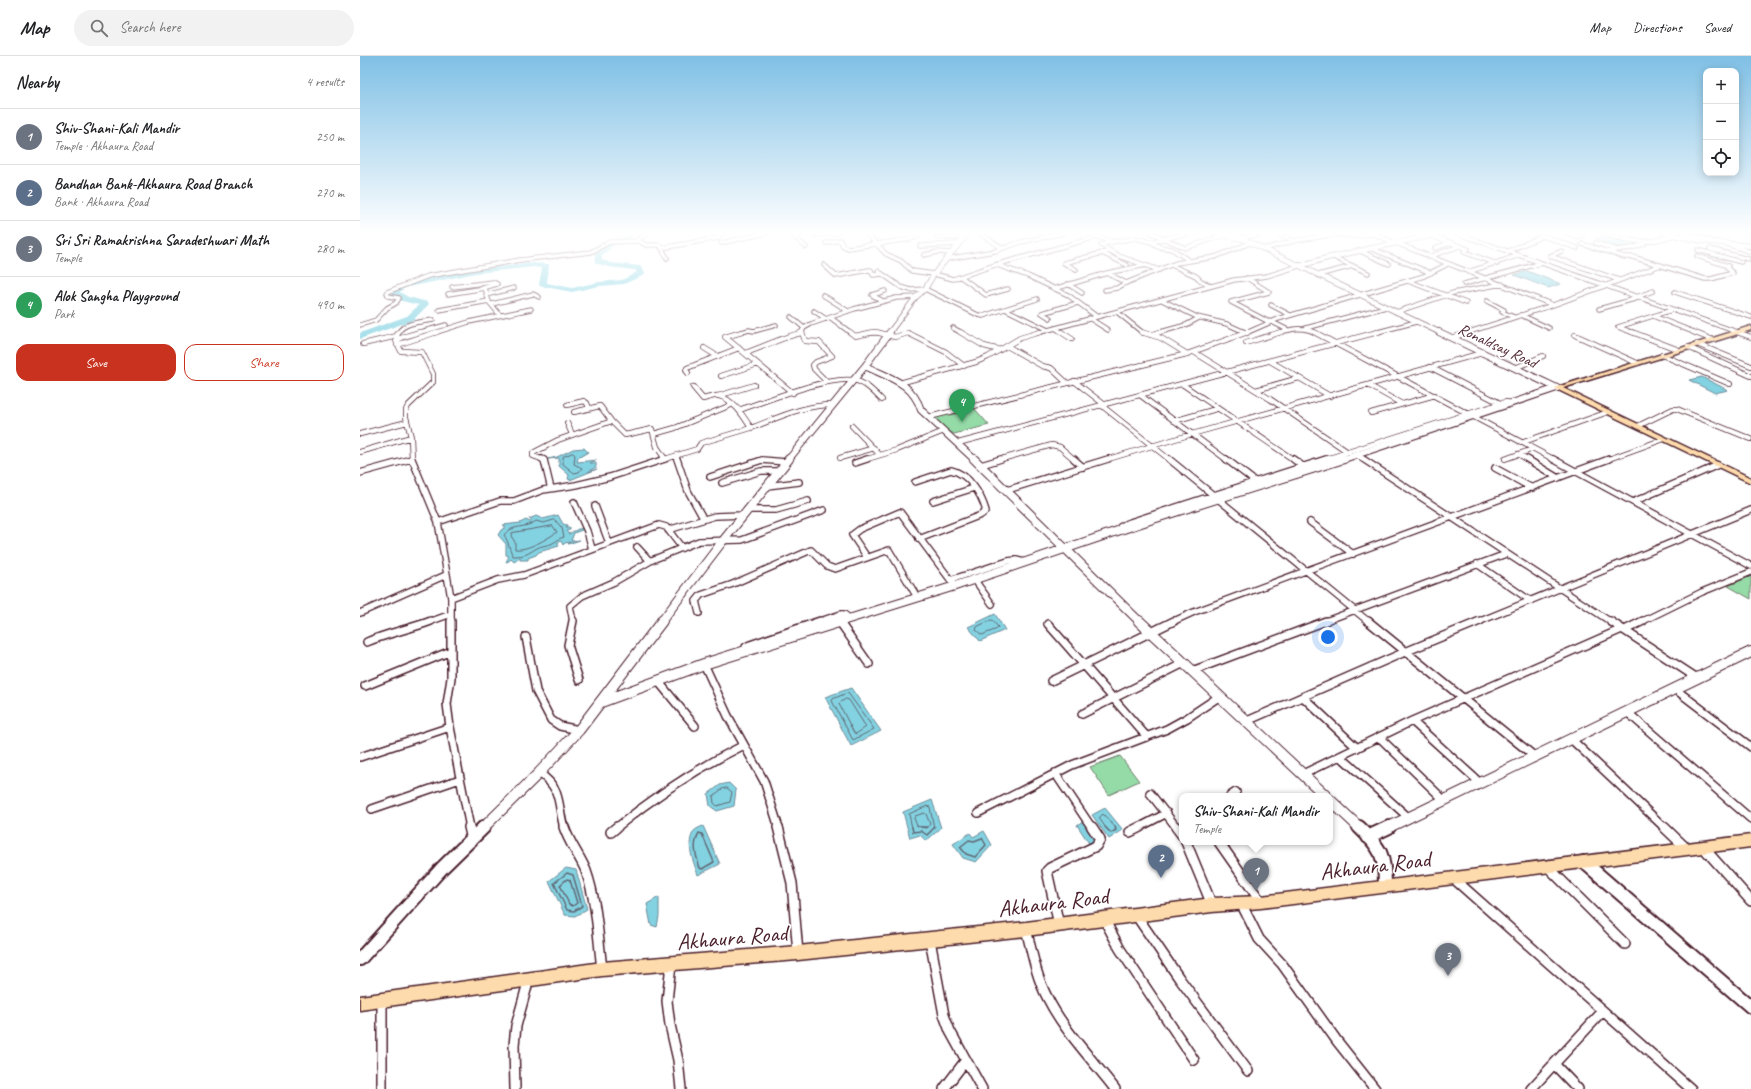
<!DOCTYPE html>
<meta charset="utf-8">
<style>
body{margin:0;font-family:Caveat,sans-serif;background:#f2f2f2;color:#202124}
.controls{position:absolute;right:12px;top:12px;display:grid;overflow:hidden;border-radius:8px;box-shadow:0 2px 10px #0003}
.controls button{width:36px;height:36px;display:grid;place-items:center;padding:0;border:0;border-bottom:1px solid #e0e0e0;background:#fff;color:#202124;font:20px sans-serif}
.you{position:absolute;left:968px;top:581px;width:14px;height:14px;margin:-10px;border:3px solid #fff;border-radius:50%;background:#1a73e8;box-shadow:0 0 0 6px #1a73e833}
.badge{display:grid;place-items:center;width:26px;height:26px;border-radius:50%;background:#c8321e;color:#fff;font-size:13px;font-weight:700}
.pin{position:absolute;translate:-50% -33px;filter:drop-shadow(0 1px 2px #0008)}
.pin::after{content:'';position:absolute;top:21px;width:14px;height:12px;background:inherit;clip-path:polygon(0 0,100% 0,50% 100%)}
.popup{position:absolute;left:819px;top:737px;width:154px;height:52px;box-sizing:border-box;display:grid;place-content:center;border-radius:8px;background:#fff;filter:drop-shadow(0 1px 3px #0005);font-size:13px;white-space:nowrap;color:#757577}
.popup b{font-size:15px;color:#202124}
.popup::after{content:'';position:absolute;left:50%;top:100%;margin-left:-8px;border:8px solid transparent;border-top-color:#fff}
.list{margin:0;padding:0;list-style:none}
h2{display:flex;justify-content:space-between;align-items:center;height:52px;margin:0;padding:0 16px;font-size:17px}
h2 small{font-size:13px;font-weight:400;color:#757577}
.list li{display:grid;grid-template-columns:26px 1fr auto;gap:12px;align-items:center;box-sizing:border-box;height:56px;padding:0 16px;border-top:1px solid #e0e0e0}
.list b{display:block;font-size:15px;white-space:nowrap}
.list p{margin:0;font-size:13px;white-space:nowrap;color:#757577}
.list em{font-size:13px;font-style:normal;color:#757577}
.actions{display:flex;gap:8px;padding:12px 16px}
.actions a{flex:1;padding:9px 0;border:1px solid #c8321e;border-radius:12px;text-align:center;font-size:14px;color:#c8321e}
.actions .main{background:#c8321e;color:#fff}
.icon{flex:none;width:22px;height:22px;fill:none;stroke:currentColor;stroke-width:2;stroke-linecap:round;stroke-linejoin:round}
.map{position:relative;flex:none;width:1391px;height:1033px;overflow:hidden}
header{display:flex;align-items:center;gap:24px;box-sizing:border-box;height:56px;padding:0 20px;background:#fff;border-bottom:1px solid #e0e0e0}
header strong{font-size:19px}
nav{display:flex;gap:22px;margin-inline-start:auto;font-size:14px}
.search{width:280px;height:36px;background:#f2f2f2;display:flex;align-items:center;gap:10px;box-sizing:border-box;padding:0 14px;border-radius:22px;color:#757577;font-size:15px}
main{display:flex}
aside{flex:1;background:#fff}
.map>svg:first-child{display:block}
</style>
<header>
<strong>Map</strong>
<div class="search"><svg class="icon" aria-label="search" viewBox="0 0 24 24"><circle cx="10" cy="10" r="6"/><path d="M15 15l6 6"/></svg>Search here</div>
<nav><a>Map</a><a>Directions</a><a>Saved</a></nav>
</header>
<main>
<aside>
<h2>Nearby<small>4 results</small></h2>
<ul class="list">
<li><span class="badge" style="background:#6b7280">1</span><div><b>Shiv-Shani-Kali Mandir</b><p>Temple · Akhaura Road</p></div><em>250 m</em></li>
<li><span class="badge" style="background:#5c6f8a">2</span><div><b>Bandhan Bank-Akhaura Road Branch</b><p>Bank · Akhaura Road</p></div><em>270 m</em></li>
<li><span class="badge" style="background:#6b7280">3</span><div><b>Sri Sri Ramakrishna Saradeshwari Math</b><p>Temple</p></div><em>280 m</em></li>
<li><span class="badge" style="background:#2e9e5b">4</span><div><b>Alok Sangha Playground</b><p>Park</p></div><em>490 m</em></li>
</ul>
<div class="actions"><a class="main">Save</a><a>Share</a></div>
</aside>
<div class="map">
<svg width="1391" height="1033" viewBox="0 0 1391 1033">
<rect width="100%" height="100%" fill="#fff"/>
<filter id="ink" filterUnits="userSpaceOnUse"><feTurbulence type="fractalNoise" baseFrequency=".025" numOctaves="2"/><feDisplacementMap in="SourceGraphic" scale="8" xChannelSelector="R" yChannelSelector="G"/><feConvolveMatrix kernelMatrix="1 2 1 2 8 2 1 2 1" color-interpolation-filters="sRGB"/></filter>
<g filter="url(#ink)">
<!-- green -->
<path fill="#95dba8" stroke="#707d6a" d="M614,352L629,369L594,378L586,373L574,362Z
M1391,520V543L1368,530Z
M760,700L779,725L749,739L730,711Z"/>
<!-- water -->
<path fill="#83d2e1" stroke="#6c8a98" d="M1243,180H1249L1279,189C1267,196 1247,188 1235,183Z
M1167,215L1201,228L1188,232L1154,219Z
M1342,321L1368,334L1355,337L1329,324Z
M224,392L228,396L218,402L217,406L237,404L230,407H236V411L228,416L237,413L210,424L208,423L209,419L199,410V402L188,403L197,401L213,393Z
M198,459L203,468L207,469L206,472H210V474L206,475L209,478L218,473L227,472L214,477L211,485L220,484L208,488L210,486L205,487L203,489L201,485L197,487L199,490L179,496L176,499L168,502V504H160V502L154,506L151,503L149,505L146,506L149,500L146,499V488L138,479L141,474L146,471L143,469L160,467L166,464L170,466L172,464L169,463L176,460L183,463Z
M635,558L645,574L620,585L608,571Z
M491,632L521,675L491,690L465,641Z
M369,727L376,734L374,750L357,755L350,750L348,738L360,729Z
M572,744L581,772L566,785L560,779L550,782L543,756Z
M745,752L763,774L749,783L732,759Z
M729,761L745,784L732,792L717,769Z
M343,770L360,808L338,819C334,807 325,788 334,775C336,773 340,771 343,770Z
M624,775L632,789L616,806L603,802L593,788L610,777L613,781Z
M206,812L216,814L227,853L215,860L205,859L189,825Z
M299,841V860L297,871L291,869L287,848Z"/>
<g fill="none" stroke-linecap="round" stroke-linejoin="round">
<!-- shore-far1 -->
<path stroke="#616774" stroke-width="1" d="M213,397L215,399L214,408L222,412L219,416L214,417L203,408V401Z
M195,464L202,472L204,481C199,482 197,485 193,487C188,490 182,489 177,492C167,498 166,500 153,500C149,493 149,486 144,479C152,468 166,473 176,465L183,467Z
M193,470L197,476C187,483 167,495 155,493V486L151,480L152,477Z
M632,564L638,571L637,573L622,579L616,574L617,571Z
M488,637L514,673L493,684L472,645L473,643Z
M486,643L489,644L506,671L496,678L494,677L479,648Z
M367,732L372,736L370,746L357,750L354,747L353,740L362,733Z
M552,772L549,758L567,750L570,751L574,772
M566,772L557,770L554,762L555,760L564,757L566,758L570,768L567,772
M746,772L739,762L743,758L756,772"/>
<!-- shore -->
<path stroke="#616774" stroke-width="1.5" d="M552,771L553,776L561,775L567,779L575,771
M561,771H568
M745,771L751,777L756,774L755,771
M339,777L342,778L354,806L342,813L340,812C336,800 332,789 339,777Z
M622,782L626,789L615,801L606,798L600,791L609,784L614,785Z
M207,817L213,819L222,850L214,855L207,854L194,827Z
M207,823L210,824L217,847L213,850L209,848L200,829Z"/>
<!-- river -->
<path fill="#83d2e1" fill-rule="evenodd" d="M271,177H279L254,189L242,199V204L251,207L280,210L285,217L284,219L264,228L239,230L212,236L180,230L179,228L182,212L173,211L116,217L44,232L40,236L48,241L68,246L69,248L53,264L0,283V277L47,260L59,249L42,245L32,238V234L41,228L116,213L173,207L189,208L187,227L212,232L239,226L262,224L277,216L275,214L250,211L235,207V198L250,187Z"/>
<!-- street-far4 casing -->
<g stroke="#4a1f2b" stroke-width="5.5">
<path id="street-far4" d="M288,177L277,184L286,189H300L307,202
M430,177L446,191
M452,177L457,179L477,177
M506,177L526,198L541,205L552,215L574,218L593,223L635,209L733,182L739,181L752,186L776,182L791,186L828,177
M594,177H607
M619,177L642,192
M792,177L825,192L865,179
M916,177L935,185
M955,177L996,180L1018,177
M1096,177L1380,277
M1207,177L1222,181
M1323,177L1349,184
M1013,178L1035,187
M434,179L446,177
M1069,179L1108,193L1104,196L1137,208
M1247,179C1274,186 1287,189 1314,179
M1183,180L1217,192
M577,181L604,182
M880,182L907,177
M750,186L741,189L759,200L799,214
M791,186L800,191L812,193L828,204
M361,187L406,177
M466,187L480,184L483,190L488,192L551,183L568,177
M1036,187L1193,249
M1236,187L1256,194L1249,196L1264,201H1273L1345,223H1351L1373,217L1367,212L1368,210L1337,200
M1222,188L1249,196
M1366,188L1391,196
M560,190L599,188
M302,192L358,182L359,178L364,177
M1010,192L1071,217
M1075,192L1090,187
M903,193L938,184L971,179
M1350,193L1388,203
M1256,194L1272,192L1284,188
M1338,194L1381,206
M1000,195L1029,208
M1148,195L1183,180L1178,177
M1202,195L1190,200L1259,224
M742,197L767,209
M564,199L578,196L592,197
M973,201L1008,217
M1068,201L1100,190
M586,203L635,195L661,186L703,177
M464,209L476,220L509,214H511L513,219L522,218
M637,209L668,220L708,239L736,260
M811,209L836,220L841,225L851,230
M716,214L704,207L750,195
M518,215L541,231L551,234L565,233L618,259L623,260L645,253L688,274
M1108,216L1160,199
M747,217L786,209
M958,219L993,210
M601,221L626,239L648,233
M887,222L909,236L871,246L909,266
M1048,225L1106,247
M708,228L722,237
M1104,228L1182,207
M92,231L133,226L137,228L123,232
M694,233L747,217L766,227L816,207L855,201L890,187
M745,234L757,232L766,227
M1315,236L1391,261
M88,238L125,232L129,246L140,259
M126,239L154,232
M463,239L488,255
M1276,241L1293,235
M802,244L837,261L867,268L887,277
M523,245L512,239L525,235
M1127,245L1144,254L1142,256L1154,261
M132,248L173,238L179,241
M911,249L930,259
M645,253L677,243
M1239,253L1278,242
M79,254L129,245
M454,255L466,263
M757,256L783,277
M1036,256L1093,237L1142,228
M1161,259L1189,272
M1293,260L1336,277
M431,261L444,272
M471,262L491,277
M690,262L682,257L718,247
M729,262L748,274
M910,265L928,274
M0,269L16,264L27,252L36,247L39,242L28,240L27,236L68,220L160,204L231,196L249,186L277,185
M593,272L602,277
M695,272L703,277
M946,272L1026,251
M38,277C44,266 61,266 73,264
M57,277L86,269
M74,277L109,266L171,253
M378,277L389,274L394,275L416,269
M441,277L444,272L451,268L494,253L536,242L556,241
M509,277H520
M677,277L874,224L907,220L939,210
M797,277L826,269L839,262
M886,277L918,263L1064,220L1086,209
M918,277C932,273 942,270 956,277
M1014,277L1056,266
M1106,277L1193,249L1301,209
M1274,277L1258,271L1312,254"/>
</g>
<!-- street-far3 casing -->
<g stroke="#4a1f2b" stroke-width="6">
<path id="street-far3" d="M382,276L365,281L433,337
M442,276L445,285L459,286L472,300L456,306L453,309L454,313L467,326
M490,276L495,280L514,276
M516,276L535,281L548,277L586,296L604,310
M600,276L624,290L640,294
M701,276L712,283
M781,276L801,282L827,298
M885,276L887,277
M954,276L1195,404
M1272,276L1319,294
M1333,276L1353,284
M1377,276L1391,281
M790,279L800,276
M1215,279L1277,307
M1091,282L1109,276
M38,283L37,279L39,276
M886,287L921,276
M3,288L37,280
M1337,288L1391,310
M37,289L77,276
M647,290L682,310L691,312L707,327
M1328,291L1391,320
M344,292L357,300
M834,296L910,343L988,396
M385,297C404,291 422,281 441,277
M1302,299L1370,328
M910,305L970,340
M1070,311L1142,348
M1155,312L1183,300
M328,317L326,314L327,312L379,292
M361,320L398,308
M714,325L745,349
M543,326L616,306L628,301L660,282L680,276
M822,328L934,404
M1008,329L1042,348
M333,331L343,343C348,342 354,339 359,340C373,343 384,361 391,372C418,362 443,349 473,349
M896,334L939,322
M780,339L867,404
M358,340L394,329
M207,349L224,345L227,347L229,352
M741,349L810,404
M379,354C407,345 464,321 492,324C504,325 514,336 522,344
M214,356L240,350L252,366
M1011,357L1075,339
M569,361L827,298L888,276
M814,365L856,353
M207,367L212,378
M492,370L519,398
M1278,370L1313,353H1317L1391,383
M0,378L47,366
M294,378L315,372L371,349
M598,387L1018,276
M1161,387L1248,356
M0,396L51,381
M1158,398L1169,404
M996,399L1004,404
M316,400L317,404
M480,402L514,392
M1145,403L1173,393
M47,404L52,403
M52,404L51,381L46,361V354L48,350L73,326V318L62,296L41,295L36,285L43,281L60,276
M184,404L173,400V397L198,384L249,366H252L265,379L292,373L297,391L305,403
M302,404L337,393L341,387L391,372
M401,404H406
M504,404L537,394L584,375
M638,404L692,389L700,391L715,404
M745,404L832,378L1122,297
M963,404L1145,346L1153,347
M1246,404L1304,383"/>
</g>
<!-- street-far2 casing -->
<g stroke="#4a1f2b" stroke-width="8">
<path id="street-far2" d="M52,403L78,466L91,542V566
M182,403L184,404L191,433
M317,403L328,435L343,462
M714,403L723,411
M809,403L1009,566
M866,403L897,427
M933,403L944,411
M1003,403L1251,566
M1167,403L1198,422
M1193,403L1391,510
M495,407L507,403
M621,409L641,403
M1135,412L1172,432
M0,417L51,403
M350,421L402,404L426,406
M555,426L591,414C609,418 621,438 626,455L621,459L559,483
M362,427L401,415H419
M407,430L439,426
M647,434L748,403
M573,445L614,432
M214,446L227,475L232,493
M1273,446L1358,409
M235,450L249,487
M387,454H416L448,445
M78,466L140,445H154L183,434L216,429L250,421L305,403
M950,466L993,498
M308,474L355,460L384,459
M758,475L760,471L767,467L966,403
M277,491L289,504H292L339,485L382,484L464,454
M507,501L492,479L500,473L540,456L595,530
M1117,508L1171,545
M614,523L632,548
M590,524L648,505L656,504L664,506
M91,542L138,524L164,519L299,469L306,471L322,492
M0,557L86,519
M339,557L336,545L341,539L373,528L451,494L467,510L475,513L529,494L557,541
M69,566L91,558
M213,566L210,550L222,540L254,526L292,504
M457,566L481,558H484L489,562
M812,566L834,556L1249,403
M963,566L1146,498
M1118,566L1391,454
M1281,566L1342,536L1391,516"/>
</g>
<!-- street-far1 casing -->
<g stroke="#4a1f2b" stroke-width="10">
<path id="street-far1" d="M213,565L208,589L219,624
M479,565L509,608
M1008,565L1174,700
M1250,565L1337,622
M688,568L787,681
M1265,574L1283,565
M166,581L176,635L191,664L200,670L219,674
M7,586C28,577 50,573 71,565
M386,594V591L390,589L460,565
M344,608L368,660L404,725L419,772
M832,615L966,565
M298,625L335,670
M691,625L814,565
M5,630L91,595
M1315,633L1391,691
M943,641L997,692
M1267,656L1391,763
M722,658L824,607
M887,665L1045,596L1120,565
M1052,665L1119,726
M90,671L87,648L91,622V565
M1019,681L1083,743
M1211,683L1305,772
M980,700L1048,761
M0,701L90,671L110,772
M179,717C203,733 197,748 204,772
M695,717L732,772
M943,718L1052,665L1262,573
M790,737L817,772
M870,740L876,736
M12,753L100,723
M618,757L712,709L807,673L827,662L860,640
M256,772C296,739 338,712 384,689
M778,772L807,757"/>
</g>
<!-- street casing -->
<g stroke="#4a1f2b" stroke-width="12">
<path id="street" d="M109,771L112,784
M204,771C209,787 220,800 226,815C237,846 238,881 242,913
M418,771L432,827L438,897
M816,771L822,779
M1304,771L1327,793
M251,776L257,771
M770,776L780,771
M826,786L852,849
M859,786L901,846
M1343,791L1391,845
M1187,810L1265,888
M1093,822L1331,1033
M881,847L899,883L922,908L977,985L1015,1033
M776,859L819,922L888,1015
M744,863L760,893L834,1004
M699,869L687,815L690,812L736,790L740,783L732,771
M666,873C672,896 676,920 687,941C704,975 732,1003 755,1033
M570,884L584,959L590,975L606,1004L584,1033
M311,908L307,945L310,969L318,1004L321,1033
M22,944V1033
M606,1004L622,1033
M155,1033L154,989L156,970L169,923
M1171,1033L1194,1008
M1218,1033L1194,1008L1243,955"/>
</g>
<!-- secondary-far4 casing -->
<g stroke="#4a1f2b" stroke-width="6">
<path id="secondary-far4" d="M855,177L882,183
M875,177L883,183L1081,277
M1304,177L1343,185L1391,190
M939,210L967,202L1082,177
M529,277L556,241L565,233L574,218L608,177"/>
</g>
<!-- secondary-far3 casing -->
<g stroke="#4a1f2b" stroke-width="8">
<path id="secondary-far3" d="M1079,276L1197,332
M505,310C529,322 552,326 561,354L615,404
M428,404L505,310L530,276
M981,404L1197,332"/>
</g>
<!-- secondary-far2 casing -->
<g stroke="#4a1f2b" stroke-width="10">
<path id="secondary-far2" d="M614,403L780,566
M301,566L362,486L429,403
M479,566L595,530L793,463L984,403"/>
</g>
<!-- secondary-far1 casing -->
<g stroke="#4a1f2b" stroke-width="12">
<path id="secondary-far1" d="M779,565L966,740
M241,646L344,608L482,565
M970,744L1000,772
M123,772L179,717L219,674L302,565
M1027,772L1391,596"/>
</g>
<!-- secondary casing -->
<g stroke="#4a1f2b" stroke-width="16">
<path id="secondary" d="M999,771C1021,792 1025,799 1025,830
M1008,781L1029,771
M1224,806L1391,951
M0,903L83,811L124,771"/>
</g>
<!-- primary casing -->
<g stroke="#4a1f2b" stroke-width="3">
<path id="primary" d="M1391,270V274L1203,332L1391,422V427L1194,332Z
M1391,779V791L901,852L852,856L666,880L438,904L242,920L0,954V940L242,906L438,890L666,866L852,842L901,840Z"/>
</g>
<!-- street-far4 -->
<use href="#street-far4" stroke="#fff" stroke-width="3.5"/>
<!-- street-far3 -->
<use href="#street-far3" stroke="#fff" stroke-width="4.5"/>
<!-- street-far2 -->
<use href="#street-far2" stroke="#fff" stroke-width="5.5"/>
<!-- street-far1 -->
<use href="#street-far1" stroke="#fff" stroke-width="7"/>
<!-- street -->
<use href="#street" stroke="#fff" stroke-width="9"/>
<!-- secondary-far4 -->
<use href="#secondary-far4" stroke="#fff" stroke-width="4.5"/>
<!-- secondary-far3 -->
<use href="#secondary-far3" stroke="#fff" stroke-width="6"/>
<!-- secondary-far2 -->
<use href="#secondary-far2" stroke="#fff" stroke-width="8"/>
<!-- secondary-far1 -->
<use href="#secondary-far1" stroke="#fff" stroke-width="10"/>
<!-- secondary -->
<use href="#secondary" stroke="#fff" stroke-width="12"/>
<!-- primary -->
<use href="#primary" fill="#fedbac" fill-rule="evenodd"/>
</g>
</g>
<!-- sky -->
<linearGradient id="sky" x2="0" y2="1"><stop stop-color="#7fc0e5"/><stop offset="0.55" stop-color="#fff"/><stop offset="1" stop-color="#fff" stop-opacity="0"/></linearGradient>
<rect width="1391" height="321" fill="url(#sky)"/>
<g text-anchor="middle" stroke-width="3.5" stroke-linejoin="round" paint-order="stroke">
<!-- far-street labels -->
<g font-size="16" fill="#4a1f2b" stroke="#fff">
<text transform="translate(1138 289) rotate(25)" y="6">Ronaldsay Road</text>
</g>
<!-- near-street labels -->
<g font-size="23" fill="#4a1f2b" stroke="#fff">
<text transform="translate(1015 809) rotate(-7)" y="8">Akhaura Road</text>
<text transform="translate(693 846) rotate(-7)" y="8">Akhaura Road</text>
<text transform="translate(372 881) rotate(-5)" y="8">Akhaura Road</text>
</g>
</g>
</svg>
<div class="controls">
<button>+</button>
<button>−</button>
<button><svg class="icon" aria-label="locate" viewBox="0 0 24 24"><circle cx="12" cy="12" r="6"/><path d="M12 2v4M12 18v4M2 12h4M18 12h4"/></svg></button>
</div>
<div class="you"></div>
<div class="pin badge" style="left:896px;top:835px;background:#6b7280">1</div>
<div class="popup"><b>Shiv-Shani-Kali Mandir</b>Temple</div>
<div class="pin badge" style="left:801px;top:822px;background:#5c6f8a">2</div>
<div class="pin badge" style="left:1088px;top:920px;background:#6b7280">3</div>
<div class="pin badge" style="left:602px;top:366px;background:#2e9e5b">4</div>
</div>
</main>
